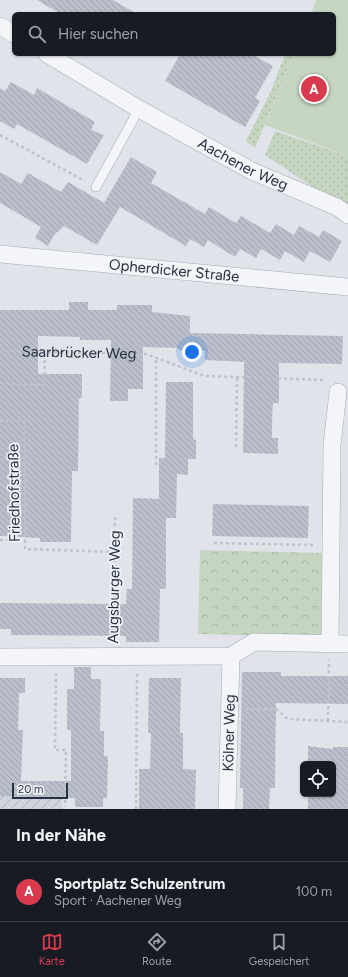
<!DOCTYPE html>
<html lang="de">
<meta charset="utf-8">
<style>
body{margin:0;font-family:Figtree,sans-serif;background:#242831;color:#f1f3f6}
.controls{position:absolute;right:12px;bottom:12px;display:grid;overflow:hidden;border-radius:6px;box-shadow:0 1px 3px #0004}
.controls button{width:36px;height:36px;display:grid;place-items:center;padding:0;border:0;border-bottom:1px solid #363941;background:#171b24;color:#f1f3f6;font:20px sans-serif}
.scale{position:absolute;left:12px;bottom:10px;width:56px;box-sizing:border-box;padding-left:4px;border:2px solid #273043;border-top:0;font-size:11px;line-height:14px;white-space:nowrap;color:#273043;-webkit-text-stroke:3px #f0f3f7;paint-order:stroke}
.you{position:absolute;left:192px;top:352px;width:14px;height:14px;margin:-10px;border:3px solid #fff;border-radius:50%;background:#1a73e8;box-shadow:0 0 0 6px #1a73e833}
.badge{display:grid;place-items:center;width:26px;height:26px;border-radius:50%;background:#da3a4d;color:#fff;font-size:13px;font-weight:700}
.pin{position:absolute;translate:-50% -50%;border:2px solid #fff;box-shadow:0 1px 4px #0006}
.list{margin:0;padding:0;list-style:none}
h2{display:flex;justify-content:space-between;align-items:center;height:52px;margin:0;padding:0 16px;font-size:17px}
h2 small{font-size:13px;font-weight:400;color:#9ea1a6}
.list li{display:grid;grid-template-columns:26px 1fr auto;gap:12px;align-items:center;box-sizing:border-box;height:60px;padding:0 16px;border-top:1px solid #363941}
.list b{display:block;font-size:15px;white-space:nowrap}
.list p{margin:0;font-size:13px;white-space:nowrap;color:#9ea1a6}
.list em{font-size:13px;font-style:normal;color:#9ea1a6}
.icon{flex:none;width:22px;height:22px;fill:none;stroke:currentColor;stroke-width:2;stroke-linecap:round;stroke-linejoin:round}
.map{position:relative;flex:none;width:348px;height:809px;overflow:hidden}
.search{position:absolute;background:#171b24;box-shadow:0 1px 3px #0004;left:12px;right:12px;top:12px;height:44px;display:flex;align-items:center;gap:10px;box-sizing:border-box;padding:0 14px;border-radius:6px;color:#9ea1a6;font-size:15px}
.sheet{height:112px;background:#171b24}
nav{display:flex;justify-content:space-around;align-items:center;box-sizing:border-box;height:56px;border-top:1px solid #363941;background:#171b24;font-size:11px;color:#9ea1a6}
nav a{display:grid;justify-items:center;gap:2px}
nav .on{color:#da3a4d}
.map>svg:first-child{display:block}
</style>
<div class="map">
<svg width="348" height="809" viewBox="0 0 348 809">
<defs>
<pattern id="industrial-furrows" width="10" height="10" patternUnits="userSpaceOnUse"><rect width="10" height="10" fill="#ced3dc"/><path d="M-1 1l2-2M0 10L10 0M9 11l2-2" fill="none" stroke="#b1b5be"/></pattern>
<pattern id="grass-dots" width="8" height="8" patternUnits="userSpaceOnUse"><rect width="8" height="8" fill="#c5d5c0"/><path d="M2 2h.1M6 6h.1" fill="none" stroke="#a9b7a6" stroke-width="1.8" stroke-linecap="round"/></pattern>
<pattern id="forest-crowns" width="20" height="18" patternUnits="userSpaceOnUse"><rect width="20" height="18" fill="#c5d5c0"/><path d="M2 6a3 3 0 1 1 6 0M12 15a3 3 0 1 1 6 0" fill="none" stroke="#a9b7a6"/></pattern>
<pattern id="building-back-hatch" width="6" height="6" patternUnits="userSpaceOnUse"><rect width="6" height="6" fill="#babfcb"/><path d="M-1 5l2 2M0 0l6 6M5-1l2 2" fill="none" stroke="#a0a4b0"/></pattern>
</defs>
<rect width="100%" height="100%" fill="#e0e4ea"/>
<!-- industrial -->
<path fill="url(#industrial-furrows)" d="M61,783L62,809H0V784Z"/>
<!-- grass -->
<path fill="url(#grass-dots)" d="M285,54H294L255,148L246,141L271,91Z
M275,131L348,156V206L319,191L265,155Z"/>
<!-- forest -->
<path fill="url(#forest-crowns)" d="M200,550L322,553L321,637L198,634Z"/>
<!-- garden -->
<path fill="#c5d5c0" d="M316,0H348V156L265,125L294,54H334V14H311Z"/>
<!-- building -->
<path fill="url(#building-back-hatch)" d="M37,0H113L137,14H61Z
M180,54H251L273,66L255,98L260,101L245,127L165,81Z
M11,82L34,95L37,88L95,122L91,130L104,135L87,164L17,124L14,129L0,121V88L5,91Z
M131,157L157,172L151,183L205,214L209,207L236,223L241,216L270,233L276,224L294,235L299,226L319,237L323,230L342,241L330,262L310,251L304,262L285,251L280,260L261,249L256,258L240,249L235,257L208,240L204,247L190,239L186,246L120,207L97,245L64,226L54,235L48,246L35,238L41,227L0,203V172L21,184L28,173L61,192L68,182L104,203Z
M69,302H88V310H117V305H152V312L190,316V333L343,336L342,364L279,363V403H273L272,422V438H278V454L243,453L244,362L205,360V351L178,350V348L143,347V389H128V401H110L111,340H80V337L38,336V374H82V398H79L78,471H72L71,542H40V538L0,536V310H69Z
M166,382H193V439L196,440V459H188V475L177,474L176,518H166V589H160L159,642H126V636L11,635V629H0V603L126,604L127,589H132L133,498L159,499V458H165Z
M213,504L309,506L308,538L212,536Z
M74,667H91V679H101L100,731H104V756H108L107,798H103V807H75V798L0,796V678H25V693H19L18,730H23L21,781H71V730H67V689H74Z
M242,672H281V676H348V704L276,703L275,788H270L269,809H243V788H240Z
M149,678H181L180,733H183V769L196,770L195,809H139V769H150L151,733H148Z
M308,746L333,749V747H348V809H308V794H333V764H308Z"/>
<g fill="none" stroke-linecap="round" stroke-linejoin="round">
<!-- lane casing -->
<g stroke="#a5aab5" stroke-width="10">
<path id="lane" d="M96,187L139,109"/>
</g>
<!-- street casing -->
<g stroke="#a5aab5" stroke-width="18">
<g id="street">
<path d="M0,26L14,34"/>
<path id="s2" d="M47,54L139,109L252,171L337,207L348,215"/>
<path id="s3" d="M0,254L348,287"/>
<path d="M330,644L332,445L338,392"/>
<path d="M0,657L231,656L254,642L348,644"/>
<path id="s4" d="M227,809L231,656"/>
</g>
</g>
<!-- path -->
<g stroke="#bec2c9" stroke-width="2.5" stroke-dasharray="3 3" stroke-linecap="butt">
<path d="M0,135L85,181"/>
<path id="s1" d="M0,351L146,354L205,376L325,380"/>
<path d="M0,383L44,385L45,352"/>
<path d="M0,421L24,420L25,549L114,552"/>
<path d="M236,447L237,377"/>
<path d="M156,465V358"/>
<path d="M0,540H25"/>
<path d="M214,543L314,545"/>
<path d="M113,640L115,517"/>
<path d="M56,673L55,750H66L65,807"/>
<path d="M246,709H276L288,719L348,722"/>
<path d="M328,721L329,660"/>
<path d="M136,809L137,673"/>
</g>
<!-- lane -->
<use href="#lane" stroke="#f3f5f8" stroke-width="9"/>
<!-- street -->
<use href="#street" stroke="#f3f5f8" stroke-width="17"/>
</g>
<g text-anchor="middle" stroke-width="3.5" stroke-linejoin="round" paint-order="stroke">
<!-- street labels -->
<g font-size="15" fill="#273043" stroke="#f0f3f7">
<text dy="5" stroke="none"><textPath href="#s2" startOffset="225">Aachener Weg</textPath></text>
<text dy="5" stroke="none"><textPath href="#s3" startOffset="175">Opherdicker Straße</textPath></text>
<text dy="5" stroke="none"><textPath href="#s1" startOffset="79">Saarbrücker Weg</textPath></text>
<text transform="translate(14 493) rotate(-91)" y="5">Friedhofstraße</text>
<text transform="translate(114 587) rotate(-89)" y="5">Augsburger Weg</text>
<text dy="5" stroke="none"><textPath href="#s4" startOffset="76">Kölner Weg</textPath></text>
</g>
</g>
</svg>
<div class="controls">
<button><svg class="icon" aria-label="locate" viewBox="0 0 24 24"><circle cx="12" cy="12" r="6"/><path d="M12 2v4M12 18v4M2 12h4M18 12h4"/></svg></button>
</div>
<div class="scale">20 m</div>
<div class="you"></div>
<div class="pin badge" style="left:314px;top:89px">A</div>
<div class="search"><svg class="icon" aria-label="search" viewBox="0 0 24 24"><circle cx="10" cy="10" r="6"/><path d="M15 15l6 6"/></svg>Hier suchen</div>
</div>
<section class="sheet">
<h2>In der Nähe<small></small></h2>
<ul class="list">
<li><span class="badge">A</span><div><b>Sportplatz Schulzentrum</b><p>Sport · Aachener Weg</p></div><em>100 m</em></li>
</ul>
</section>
<nav>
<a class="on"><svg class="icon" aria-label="map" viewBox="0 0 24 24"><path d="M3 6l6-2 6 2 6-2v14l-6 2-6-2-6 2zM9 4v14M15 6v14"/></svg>Karte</a>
<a><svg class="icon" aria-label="directions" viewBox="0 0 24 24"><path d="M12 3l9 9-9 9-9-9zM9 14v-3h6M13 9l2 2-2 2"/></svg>Route</a>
<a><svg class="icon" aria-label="saved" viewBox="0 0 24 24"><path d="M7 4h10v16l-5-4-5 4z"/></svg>Gespeichert</a>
</nav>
